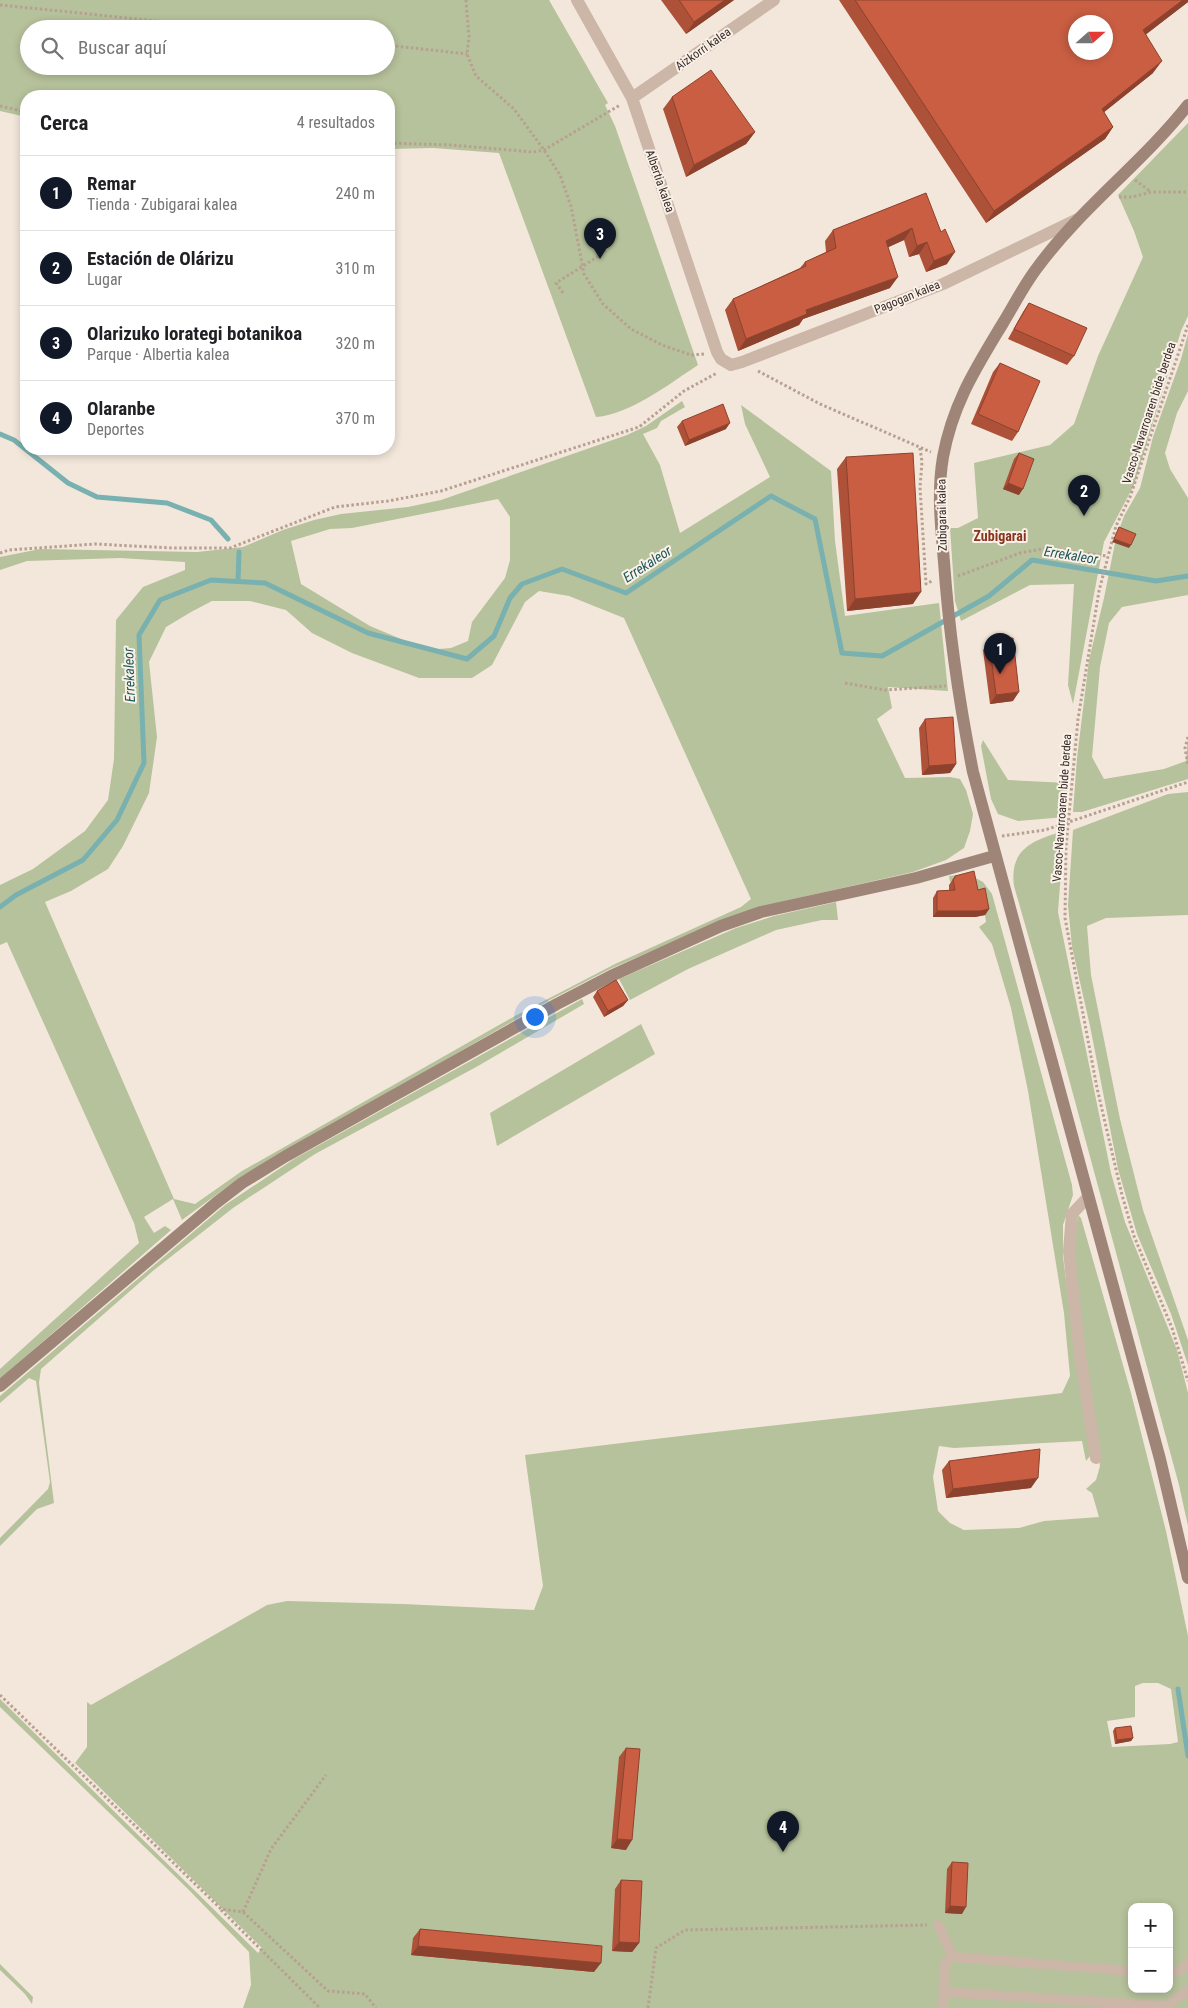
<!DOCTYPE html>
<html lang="es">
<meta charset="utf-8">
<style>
body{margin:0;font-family:"Roboto Condensed",sans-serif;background:#f6f6f6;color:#202124}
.controls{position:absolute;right:15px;bottom:15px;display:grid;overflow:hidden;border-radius:10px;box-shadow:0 2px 8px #0003}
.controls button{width:45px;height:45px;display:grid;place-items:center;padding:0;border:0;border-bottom:1px solid #e0e0e0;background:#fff;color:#202124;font:25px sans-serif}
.compass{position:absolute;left:1068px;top:15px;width:45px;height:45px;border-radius:50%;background:#fff;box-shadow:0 2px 8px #0003;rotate:69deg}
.you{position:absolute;left:534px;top:1016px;width:18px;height:18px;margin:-12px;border:4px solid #fff;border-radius:50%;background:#1a73e8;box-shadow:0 0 0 8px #1a73e833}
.badge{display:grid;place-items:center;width:32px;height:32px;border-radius:50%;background:#111827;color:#fff;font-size:16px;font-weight:700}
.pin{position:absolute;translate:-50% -41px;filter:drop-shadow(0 1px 2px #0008)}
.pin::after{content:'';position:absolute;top:26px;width:18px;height:15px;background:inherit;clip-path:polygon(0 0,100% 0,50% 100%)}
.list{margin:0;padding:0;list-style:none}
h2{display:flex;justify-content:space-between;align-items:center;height:65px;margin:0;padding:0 20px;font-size:21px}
h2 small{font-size:16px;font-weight:400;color:#757577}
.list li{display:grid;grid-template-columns:32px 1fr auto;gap:15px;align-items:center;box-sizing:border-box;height:75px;padding:0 20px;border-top:1px solid #e0e0e0}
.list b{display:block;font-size:19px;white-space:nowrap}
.list p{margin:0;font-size:16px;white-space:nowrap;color:#757577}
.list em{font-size:16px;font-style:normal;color:#757577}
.icon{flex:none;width:28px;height:28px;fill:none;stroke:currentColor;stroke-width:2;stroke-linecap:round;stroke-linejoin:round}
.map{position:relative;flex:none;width:1188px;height:2008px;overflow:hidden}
.search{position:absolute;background:#fff;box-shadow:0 2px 8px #0003;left:20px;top:20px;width:375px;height:55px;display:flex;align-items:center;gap:12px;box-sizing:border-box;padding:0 18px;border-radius:28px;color:#757577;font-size:19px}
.panel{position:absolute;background:#fff;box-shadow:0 2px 8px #0003;left:20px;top:90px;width:375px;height:365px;border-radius:20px}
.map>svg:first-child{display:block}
</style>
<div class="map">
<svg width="1188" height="2008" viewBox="0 0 1188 2008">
<rect width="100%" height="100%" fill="#f3e7db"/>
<!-- green -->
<path fill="#b6c29b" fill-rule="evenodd" d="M0,0H549L608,103L605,105L615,126L698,365C669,384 631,414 596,417L499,153L433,148L389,149V96H26V117L0,111ZM29,29H386V66H29Z
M1188,123V316L1181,331L1134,485L1104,542L1073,704L1068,685L1074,584L1030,585L961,621L955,601L950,528H958L978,518L974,463L1050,445L1074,424L1098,356L1143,257L1134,231L1118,195Z
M1188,334V391L1177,413L1165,453L1170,469L1188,498V595L1122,607L1109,623L1100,667L1092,757L1104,779L1164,769L1186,761L1188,737V779L1082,812H1073L1077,758L1089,660L1104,598L1116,538L1124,516L1140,488L1153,437L1181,359Z
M682,401L685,407L661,421L657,428L643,434L660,465L680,533L770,477L745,424L741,405L831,471L835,541L845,616L939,603L948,691L888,687L892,708L877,719L905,778L950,777L960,779L966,790L973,814L970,831L964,848L946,860L913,872L785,901L677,940L610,969L548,1001L239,1178L182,1220L173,1199L144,1217L154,1233L165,1226L171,1230L0,1379V1369L139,1243L134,1223L7,942L0,945V885L33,869L85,831L108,800L114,759L116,620L143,587L185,570V562L120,558L27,561L0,570V557L40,549L197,552L243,547L283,530L314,520L341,514L408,507L441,500L627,435L646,426ZM498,499L510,517V560L505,578L472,622L468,641L451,648L427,650L370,626L301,584L291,541L330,529L352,528ZM539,591L569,596L624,618L751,899L741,907L615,964L515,1016L242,1171L195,1204L174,1199L45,902L71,891L108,869L123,846L149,793L157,737L149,662L166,627L191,612L212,601H250L286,610L312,633L352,653L419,678H472L492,665L525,602Z
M983,740L1008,780L1068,783L1065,817L1018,821L998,814L991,799L981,746Z
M1188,792V915L1106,918L1087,926L1091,975L1120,1119L1143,1210L1188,1340V1365L1171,1314L1137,1234L1118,1169L1090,1026L1072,947L1068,905L1073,830L1168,794Z
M1064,831L1058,912L1111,1173L1125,1222L1177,1350L1188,1393V1526L1179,1485L1063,1057L1014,886C1009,849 1033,840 1064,831Z
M968,874L983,882L992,894L1072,1185L1073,1195L1063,1225V1257L1090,1456L1086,1461L1082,1441L954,1448L939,1446L933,1477L938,1511L950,1523L964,1530L1019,1528L1044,1521L1099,1517L1092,1493L1086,1489L1096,1480L1100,1466L1072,1262L1078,1215L1081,1218L1131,1393L1166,1531L1188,1636V2008H243L251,1985L249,1952L189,1890L0,1707V1699L258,1953L262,1948L75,1763L87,1747V1702L91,1705L267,1605L287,1601L403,1604L534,1610L543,1586L525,1455C704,1432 883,1414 1062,1393L1070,1376L1064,1313L1028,1091L1011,1008L992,944L979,927L986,922L985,915L969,878L950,882L949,876ZM1143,1683H1158L1171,1689L1178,1742L1170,1744L1112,1747L1107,1721L1135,1717V1686ZM1132,1907H1169V1989H1132Z
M836,902L838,920H822L776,930L688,969L630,1000L619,979L736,928L774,916Z
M582,999L584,1004L478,1066L315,1154L233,1208L154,1270L41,1369L39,1383L54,1503L37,1509L0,1546V1538L48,1489L50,1482L36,1381L29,1378L0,1403V1396L225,1205L294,1159Z
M641,1024L655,1054L497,1146L490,1113Z
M0,1964L33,1997L32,2004L25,1994L0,1970Z"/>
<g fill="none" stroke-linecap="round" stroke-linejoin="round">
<!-- stream -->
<path stroke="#79b0b0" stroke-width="5" d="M0,434L14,440L68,483L97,497L167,503L211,520L228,539
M238,581L239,552
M0,907L16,895L83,860L117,820L144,763L139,635L160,600L211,580L265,583L368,633L467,659L494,636L510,598L522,584L562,569L626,593L771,496L815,519L842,653L882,656L989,596L1032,560L1156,581L1188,576
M1178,1689L1188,1756"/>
<!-- path -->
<path stroke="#b7a091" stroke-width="3" stroke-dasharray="2.5 2.5" stroke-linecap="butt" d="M466,0L469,37L467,54L476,76L514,109L544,150L560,175L571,206L584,274L603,304L631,329L662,345L691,355L704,354
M0,5L236,29
M386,45L467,54
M0,106L26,112
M389,143L451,145L533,152L544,150L620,105
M1135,180L1150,191
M1119,197H1132L1151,192H1188
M563,293L556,283L605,252L600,244
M1188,325L1130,497L1116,526L1099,591L1078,719L1066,847L1065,918L1097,1088L1122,1195L1134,1236L1172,1328L1188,1381
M758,371L820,404L931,452
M920,448L922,462L920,487L926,584L932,581
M0,553L9,550L95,544L172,548H230L335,507L388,501L441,491L639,427L684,391L717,373
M958,576L1020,553L1047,548L1107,556
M845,683L885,690L946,686
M1188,737L1185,748L1188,765
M1002,836L1045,830L1188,782
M0,1695L221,1909L243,1912L328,1991L365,1994L376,2008
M221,1910L320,2008
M243,1912L271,1849L326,1775
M648,2008L656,1948L685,1930L927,1925"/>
<!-- lane -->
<path stroke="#cbb6a7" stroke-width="10" d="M938,1925L953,1957
M1169,1973L1181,1970L1188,1962
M943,1992L1167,2006
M943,2008L945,1964L953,1957L1132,1971
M1164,2008L1188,1990"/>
<!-- street -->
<path stroke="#cbb6a7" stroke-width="12" d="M577,0L632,98L717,352L721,359L731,365L742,362L943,284L1078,219
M632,98L774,0
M1088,1197L1072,1214L1069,1251L1080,1355L1096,1458"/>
<!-- secondary -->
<path stroke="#9f8578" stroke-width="12" d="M1188,105C1142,163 1081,208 1037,268C1024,285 1014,305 1003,323C976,368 953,403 943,457C937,492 941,527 944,562C949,633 959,702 973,772L1160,1459L1188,1578
M0,1386L216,1203L242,1183L286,1156L557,1004L611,976L721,926L761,912L916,878L994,856"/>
</g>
<!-- wall -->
<path fill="#ad5139" d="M661,0H734L686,34Z
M839,0H1188V2L1146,34L1153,73L1104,112L1113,127L1105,139L986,223Z
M672,97L755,132L746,144L686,177L663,109Z
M926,193L947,264L926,272L919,254L909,257L904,240L888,247L890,288L803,319L799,325L738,351L725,310L733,299L800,268L805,262L826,252L825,241L833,230Z
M1029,303L1074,356L1067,365L1008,339L1023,312Z
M1000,363L1018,432L1012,441L971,424L993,372Z
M682,421L726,429L685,446L677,427Z
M1019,453V495L1003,489L1014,459Z
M846,457L913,604L847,611L837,469Z
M989,641L1013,701L990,704L983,650Z
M925,719L956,764L950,773L922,775L919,728Z
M955,876L978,890L989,909L985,915L975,917H933V898L937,891L949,890V885Z
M597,991L628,1000L623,1006L604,1017L593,997Z
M949,1461L1031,1488L946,1498L942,1470Z
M1115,1728L1133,1738L1131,1741L1115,1744L1113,1731Z
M626,1748V1850L611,1848L619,1757Z
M952,1862L962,1914L945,1913L947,1869Z
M621,1880L639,1943L632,1952L612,1951L615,1889Z
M420,1929L594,1972L411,1955L413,1938Z"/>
<!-- shaded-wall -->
<path fill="#8d422e" d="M725,0H734L686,34L694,22Z
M1183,0H1188V2L1135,43L1143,30Z
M1162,61L1153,73L1093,121L1102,109Z
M1113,127L1105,139L986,223L994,211Z
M755,132L746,144L686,177L694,165Z
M912,228L904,240L878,252L886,241Z
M927,242L919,254L909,257L917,246Z
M955,252L947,264L926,272L934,261Z
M898,277L890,288L803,319L799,325L738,351L746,339L806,310Z
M730,423L726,429L685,446L689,440Z
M1008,483L1023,489L1019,495L1003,489Z
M1114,539L1131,545L1129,548L1112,542Z
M921,592L913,604L847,611L855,599Z
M1019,692L1013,701L990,704L996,695Z
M956,764L950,773L922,775L929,766Z
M989,909L985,915L975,917H933L937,911Z
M628,1000L623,1006L604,1017L608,1011Z
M1038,1478L1031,1488L946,1498L953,1489Z
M1133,1738L1131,1741L1115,1744L1117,1740Z
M617,1839L632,1840L626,1850L611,1848Z
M950,1906L966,1907L962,1914L945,1913Z
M619,1942L639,1943L632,1952L612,1951Z
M418,1946L601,1963L594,1972L411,1955Z"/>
<!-- building -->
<path fill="#c95e42" stroke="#8d422e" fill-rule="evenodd" d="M679,0H725L694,22Z
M855,0H1183L1143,30L1162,61L1102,109L1113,127L994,211ZM1076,22H1106V52H1076Z
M711,70L755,132L694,165L672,97Z
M926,193L941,232L945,229L955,252L934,261L927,242L917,246L912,228L886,241L898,277L806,310L807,314L746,339L733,299L806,266L805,262L836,248L833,230Z
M1029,303L1087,328L1074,356L1014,329Z
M1000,363L1040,381L1018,432L978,414Z
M723,404L730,423L689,440L682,421Z
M913,453L921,592L855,599L846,457Z
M1019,453L1034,459L1023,489L1008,483Z
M1119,527L1136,534L1131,545L1114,539Z
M1013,638L1019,692L996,695L989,641Z
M953,717L956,764L929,766L925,719Z
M974,871L978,890L985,888L989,909L980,911H937V891L955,890L953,879L955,878V876Z
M616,980L628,1000L608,1011L597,991Z
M1040,1449L1038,1478L953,1489L949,1461Z
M1131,1726L1133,1738L1117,1740L1115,1728Z
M626,1748L640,1749L632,1840L617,1839Z
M952,1862L968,1863L966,1907L950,1906Z
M621,1880L642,1881L639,1943L619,1942Z
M420,1929L602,1946L601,1963L418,1946Z"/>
<g text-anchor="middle" stroke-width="4" stroke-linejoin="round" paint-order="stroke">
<!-- street labels -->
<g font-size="12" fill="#372c28" stroke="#faf1e8">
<text transform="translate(703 49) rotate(-35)" y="4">Aizkorri kalea</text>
<text transform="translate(660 181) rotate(71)" y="4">Albertia kalea</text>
<text transform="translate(907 297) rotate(-22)" y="4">Pagogan kalea</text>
<text transform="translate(1149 413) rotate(-72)" y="4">Vasco-Navarroaren bide berdea</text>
<text transform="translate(942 515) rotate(-91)" y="4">Zubigarai kalea</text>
<text transform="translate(1062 808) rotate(-86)" y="4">Vasco-Navarroaren bide berdea</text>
</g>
<!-- neighbourhood labels -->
<g font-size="14" font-weight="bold" fill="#88341e" stroke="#faf1e8">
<text x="1000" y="541">Zubigarai</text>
</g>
<!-- water labels -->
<g font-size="14" font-style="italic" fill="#1c585a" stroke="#faf1e8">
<text transform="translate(1071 555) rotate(9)" y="5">Errekaleor</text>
<text transform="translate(647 564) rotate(-33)" y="5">Errekaleor</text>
<text transform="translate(129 675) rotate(-92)" y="5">Errekaleor</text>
</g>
</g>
</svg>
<div class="controls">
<button>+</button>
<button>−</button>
</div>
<svg class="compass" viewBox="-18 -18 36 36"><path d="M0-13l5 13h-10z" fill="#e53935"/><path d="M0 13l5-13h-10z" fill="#757577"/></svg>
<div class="you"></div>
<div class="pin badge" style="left:1000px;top:674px">1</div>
<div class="pin badge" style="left:1084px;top:516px">2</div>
<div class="pin badge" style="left:600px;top:259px">3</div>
<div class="pin badge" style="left:783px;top:1852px">4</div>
<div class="search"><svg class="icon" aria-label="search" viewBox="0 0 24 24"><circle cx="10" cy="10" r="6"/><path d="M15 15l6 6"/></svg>Buscar aquí</div>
<section class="panel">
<h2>Cerca<small>4 resultados</small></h2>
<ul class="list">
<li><span class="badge">1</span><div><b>Remar</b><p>Tienda · Zubigarai kalea</p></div><em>240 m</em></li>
<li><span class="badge">2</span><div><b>Estación de Olárizu</b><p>Lugar</p></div><em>310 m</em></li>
<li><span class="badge">3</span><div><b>Olarizuko lorategi botanikoa</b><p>Parque · Albertia kalea</p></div><em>320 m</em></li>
<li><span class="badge">4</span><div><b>Olaranbe</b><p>Deportes</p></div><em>370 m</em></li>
</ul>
</section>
</div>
